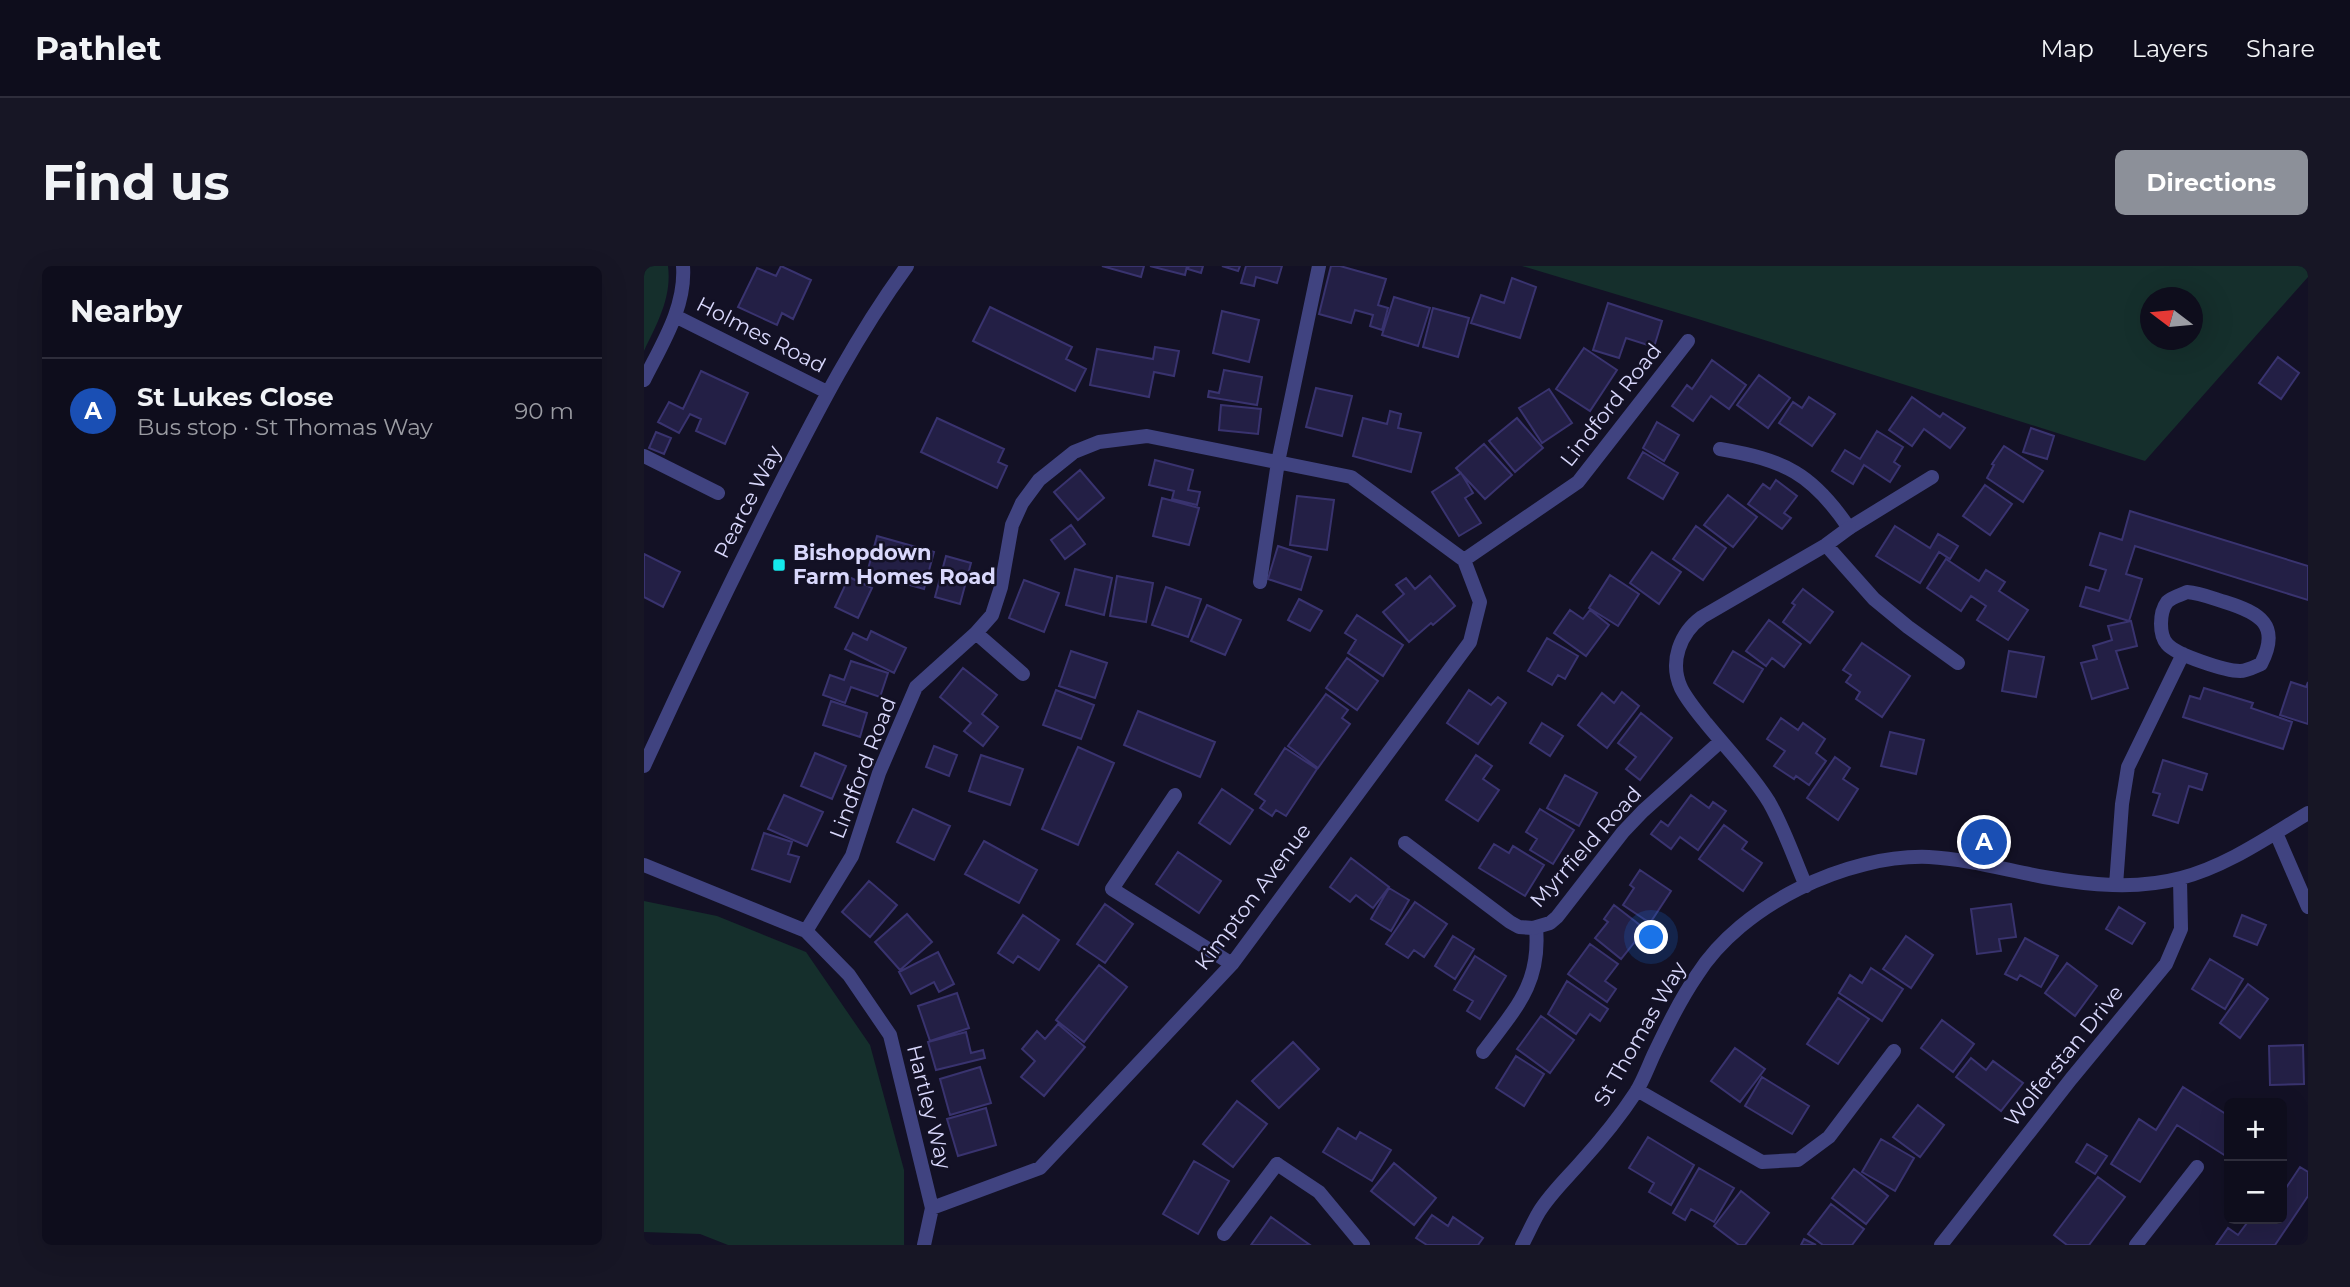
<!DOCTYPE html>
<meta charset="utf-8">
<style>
body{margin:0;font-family:Montserrat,sans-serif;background:#171625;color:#f1f3f6}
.controls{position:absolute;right:21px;bottom:21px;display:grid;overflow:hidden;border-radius:10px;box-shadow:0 7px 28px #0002}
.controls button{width:63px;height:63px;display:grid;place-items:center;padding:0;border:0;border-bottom:2px solid #2e2d3b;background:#0e0d1c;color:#f1f3f6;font:35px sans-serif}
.compass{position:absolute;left:1496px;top:21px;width:63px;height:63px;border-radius:50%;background:#0e0d1c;box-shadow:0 7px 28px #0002;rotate:286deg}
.you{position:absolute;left:1008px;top:672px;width:24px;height:24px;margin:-18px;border:5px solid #fff;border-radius:50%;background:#1a73e8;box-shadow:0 0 0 10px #1a73e833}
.badge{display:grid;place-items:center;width:46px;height:46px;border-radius:50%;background:#8c9099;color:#fff;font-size:23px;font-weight:700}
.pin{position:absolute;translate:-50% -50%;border:4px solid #fff;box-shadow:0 2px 7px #0006}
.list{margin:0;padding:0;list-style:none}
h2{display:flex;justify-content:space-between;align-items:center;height:91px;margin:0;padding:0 28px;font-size:30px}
h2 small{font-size:23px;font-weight:400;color:#9b9ca3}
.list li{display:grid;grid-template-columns:46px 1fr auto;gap:21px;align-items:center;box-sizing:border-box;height:105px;padding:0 28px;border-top:2px solid #2e2d3b}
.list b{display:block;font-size:26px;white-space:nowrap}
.list p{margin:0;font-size:23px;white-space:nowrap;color:#9b9ca3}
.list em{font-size:23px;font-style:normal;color:#9b9ca3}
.map{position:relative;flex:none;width:1664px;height:979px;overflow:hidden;border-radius:10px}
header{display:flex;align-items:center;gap:42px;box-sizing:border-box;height:98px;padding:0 35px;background:#0e0d1c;border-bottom:2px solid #2e2d3b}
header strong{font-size:33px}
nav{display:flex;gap:38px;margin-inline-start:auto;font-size:24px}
.intro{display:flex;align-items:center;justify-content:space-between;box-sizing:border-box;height:168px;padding:0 42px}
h1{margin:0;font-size:49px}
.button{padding:18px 32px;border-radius:10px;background:#8c9099;color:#fff;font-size:24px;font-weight:700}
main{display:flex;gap:42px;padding:0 42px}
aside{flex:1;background:#0e0d1c;border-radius:10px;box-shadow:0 7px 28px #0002}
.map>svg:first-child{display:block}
</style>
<header>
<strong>Pathlet</strong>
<nav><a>Map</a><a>Layers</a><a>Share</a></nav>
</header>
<div class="intro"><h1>Find us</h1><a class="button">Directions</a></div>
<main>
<aside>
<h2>Nearby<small></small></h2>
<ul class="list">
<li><span class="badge" style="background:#1a4fb4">A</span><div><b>St Lukes Close</b><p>Bus stop · St Thomas Way</p></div><em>90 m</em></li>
</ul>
</aside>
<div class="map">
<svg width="1664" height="979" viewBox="0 0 1664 979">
<rect width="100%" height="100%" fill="#131125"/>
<!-- green -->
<path fill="#152f2c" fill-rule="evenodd" d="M0,0H24C28,32 13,57 0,85Z
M878,0H1664V11L1501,195L1054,53ZM1506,32H1548V74H1506Z
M0,635L73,650L162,686L226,779L260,904V979H84L56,968L0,966Z"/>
<!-- building -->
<path fill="#231f45" stroke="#39336f" stroke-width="2" d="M137,0L167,14L149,53L138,47L133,59L94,41L113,2L132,10Z
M458,0H500L497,11Z
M506,0H543L541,9Z
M545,0H559L557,7L544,3Z
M578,0H596L594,5Z
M602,0H638L633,17L612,11L610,20L597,17Z
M687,0H696L742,13L734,39L744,42L738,64L726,60L729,49L711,44L707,57L675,48Z
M868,12L892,21L876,72L827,57L837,29L860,37Z
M750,31L786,42L774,80L738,69Z
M964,37L1018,55L1010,81L982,72L975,92L949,84Z
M346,41L428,81L422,93L442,103L431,125L329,75Z
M789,42L825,52L814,91L779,81Z
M578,45L615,54L605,96L569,87Z
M511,81L535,85L530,110L510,106L505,131L446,119L453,83L509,93Z
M940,82L973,104L946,145L912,123Z
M1634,91L1655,107L1637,133L1615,117Z
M1068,94L1102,119L1085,143L1067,130L1049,155L1028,140L1043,119L1048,123Z
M580,104L618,111L613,139L564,131L565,125L575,127Z
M57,105L104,127L81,178L52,165L57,153L46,148L35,167L14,156L25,136L39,143Z
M1115,109L1146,132L1124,162L1093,139Z
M672,122L708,130L698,170L662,161Z
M905,123L928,157L898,177L875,142Z
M1165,131L1191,148L1168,180L1135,157L1149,136L1158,142Z
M1268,131L1296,151L1299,147L1321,162L1306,182L1280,163L1268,180L1245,164Z
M577,139L617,143L614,168L575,164Z
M746,145L757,148L754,162L777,167L767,206L709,190L719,152L743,158Z
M293,152L360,183L354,196L363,200L353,222L277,186Z
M873,152L899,182L871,206L845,175Z
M1013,156L1035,169L1020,195L999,182Z
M1387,162L1410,170L1403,193L1379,186Z
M1233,165L1259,181L1250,196L1256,200L1246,216L1220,199L1209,218L1188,205L1201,184L1216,193Z
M12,166L27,172L20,188L5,182Z
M840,178L868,209L841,233L812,202Z
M1360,180L1399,205L1379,236L1343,212L1350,199L1348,198Z
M999,186L1034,207L1019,233L984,212Z
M511,194L549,204L544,224L556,226L553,239L528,233L530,225L505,219Z
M436,204L460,232L434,254L410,226Z
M817,207L829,227L821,232L837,257L815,270L788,226Z
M1132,214L1153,230L1140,247L1147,252L1138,263L1104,238L1119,218L1126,223Z
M1341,219L1368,238L1346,269L1319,250Z
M1084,229L1113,251L1089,281L1060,259Z
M653,230L690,234L683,284L646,279Z
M518,232L555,242L545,279L509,270Z
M1486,245L1664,300V334L1491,280L1482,308L1498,313L1485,355L1436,340L1442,321L1455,325L1462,304L1446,299L1456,267L1478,274Z
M427,259L441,278L421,293L407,274Z
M1052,260L1082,282L1059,314L1029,293Z
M1251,260L1286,282L1294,268L1314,280L1306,293L1295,286L1276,317L1232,290Z
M233,270L290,286L280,323L223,307Z
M634,280L667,291L657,324L624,313Z
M1008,286L1037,306L1015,338L986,317Z
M0,288L36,306L19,341L0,331Z
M302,290L327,297L316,338L291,331Z
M1302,293L1335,315L1342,304L1361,316L1355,325L1384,344L1364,374L1333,354L1342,340L1327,330L1317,345L1283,322Z
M431,303L468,312L460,349L422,339Z
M966,309L995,328L974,360L945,342Z
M473,310L509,317L502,356L466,350Z
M786,310L811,340L789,359L787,357L765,376L739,346L760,328L752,319L762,312L771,323Z
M205,311L228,322L214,352L191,341Z
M380,314L415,327L400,366L365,352Z
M522,321L557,333L544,371L508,359Z
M1159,323L1189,346L1166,377L1139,356L1151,339L1148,337Z
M655,333L678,345L666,365L644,354Z
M563,339L597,354L581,389L547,375Z
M926,344L939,353L946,344L965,359L942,390L910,367Z
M713,349L759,379L739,410L704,387L712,374L701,367Z
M1125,354L1157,378L1140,401L1128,392L1122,400L1102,385Z
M1487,355L1493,380L1472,385L1484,422L1448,433L1437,397L1453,393L1449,380L1468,374L1464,360Z
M227,365L262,382L250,407L201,383L209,367L223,374Z
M903,372L934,390L921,413L914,409L908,419L884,405Z
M1218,377L1266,410L1238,451L1212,433L1216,426L1202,416L1207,409L1199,404Z
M427,385L463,397L451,432L415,420Z
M1089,385L1119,403L1099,436L1070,417Z
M1365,385L1400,391L1392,431L1358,425Z
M703,392L734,415L713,444L682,422Z
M207,395L244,407L236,431L207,421L201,437L179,429L186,409L200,414Z
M319,402L353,429L338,448L354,461L339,480L320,465L327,457L296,431Z
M1647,416L1662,421L1664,416V458L1636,449Z
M1560,422L1609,437L1607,442L1648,456L1639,483L1539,451L1546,430L1556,433Z
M412,424L450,439L437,473L399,459Z
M825,424L847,439L854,431L862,437L834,478L803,457Z
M978,426L995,440L963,482L934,459L958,427L970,437Z
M682,428L704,444L698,452L706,458L674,502L644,480Z
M187,435L223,447L216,471L179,459Z
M494,445L571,476L556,511L480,479Z
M997,447L1028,472L996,514L982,503L992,491L974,477Z
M1137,452L1154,464L1159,457L1181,473L1172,487L1182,495L1165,519L1152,510L1150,513L1130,500L1141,485L1123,473Z
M898,457L919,470L906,490L886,477Z
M1246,466L1280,474L1272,508L1237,500Z
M290,480L313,489L305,510L282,501Z
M434,481L470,497L434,579L398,563Z
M641,482L673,503L642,550L632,544L628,550L616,542L621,535L611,528Z
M171,487L202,500L188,533L157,520Z
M337,489L379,503L366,539L325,525Z
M832,489L848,500L839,513L855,524L834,555L802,534Z
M1191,491L1206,502L1199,513L1214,523L1194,554L1163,532Z
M1519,494L1563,508L1558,524L1545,520L1534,557L1509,549L1516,528L1509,526Z
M921,509L953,527L935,560L903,542Z
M578,523L609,544L586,578L555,557Z
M140,529L179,546L163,580L124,563Z
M1047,529L1065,542L1069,536L1082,545L1054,584L1036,571L1027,583L1007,568L1017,555L1024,560Z
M269,543L306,560L290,594L253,576Z
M896,543L930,564L909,598L886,584L893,573L882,566Z
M1080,559L1103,576L1098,583L1118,597L1099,625L1055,593Z
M120,567L148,576L144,588L155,591L146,616L108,603Z
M340,575L393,604L375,637L321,608Z
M850,578L865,587L869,580L900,599L881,630L835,602Z
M534,586L577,615L555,647L512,618Z
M707,592L745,621L729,642L712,629L706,636L686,621Z
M996,604L1027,625L1006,657L979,639L990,622L986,619Z
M225,615L253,639L226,671L198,646Z
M745,622L765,634L747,665L727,653Z
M771,636L803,658L780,691L770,684L764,692L742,678Z
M461,638L489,658L461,697L433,678Z
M1367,638L1372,671L1355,673L1357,685L1333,688L1327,643Z
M970,639L1001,663L977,693L951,672L964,656L960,653Z
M1475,641L1501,657L1488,678L1462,663Z
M263,648L288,676L256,704L231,676Z
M379,649L415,674L395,704L374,690L369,697L354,687Z
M1598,649L1622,659L1613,679L1590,670Z
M809,670L830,683L811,713L791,700Z
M1262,670L1289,689L1267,722L1239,703Z
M1381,672L1414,690L1397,721L1376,709L1373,714L1361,708Z
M946,678L974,698L961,715L972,723L963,736L924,708Z
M294,686L310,718L295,726L290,716L267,728L255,706Z
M831,690L862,710L836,753L823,745L829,735L810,724Z
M1566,693L1599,713L1581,743L1548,723Z
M1423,697L1453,720L1431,750L1401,727Z
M455,699L483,721L440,776L412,754Z
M1227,702L1259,723L1238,755L1195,727L1206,709L1218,717Z
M923,715L964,743L956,755L946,748L932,768L904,748Z
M1604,718L1624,733L1596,772L1576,757Z
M313,727L325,762L286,775L274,740Z
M1194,732L1225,753L1194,798L1163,778Z
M897,750L930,774L906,807L873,783Z
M1298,754L1330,778L1309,806L1277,782Z
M414,758L441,781L400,830L377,811L391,795L378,783L393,765L401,773Z
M322,766L327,787L339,784L341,792L292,804L284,776Z
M649,776L675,803L635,842L608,815Z
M1659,779L1660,818L1626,819L1625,780Z
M1091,782L1121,803L1096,836L1067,815Z
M872,790L900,808L880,840L852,822Z
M1327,792L1342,804L1349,795L1379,817L1357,845L1312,811Z
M336,801L347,837L306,849L296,813Z
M1118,811L1165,840L1148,868L1101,840Z
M1539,821L1585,850V892L1533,859L1496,916L1467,898L1495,853L1512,864Z
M593,835L623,858L589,901L559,878Z
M1274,839L1300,859L1276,891L1249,871Z
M342,842L352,879L314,890L303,853Z
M694,862L712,873L716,866L747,884L728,915L679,886Z
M1004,871L1050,899L1027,939L1005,926L1010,917L985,902Z
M1237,873L1270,892L1251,925L1218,906Z
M1443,878L1463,890L1451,908L1432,896Z
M550,895L585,915L554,968L519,948Z
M750,897L792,932L770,959L727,925Z
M1656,901L1664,906V930L1631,979H1572L1584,962L1594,969L1606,953H1638V928Z
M1055,902L1090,922L1070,956L1047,943L1041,954L1029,947Z
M1210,903L1244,930L1222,958L1188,932Z
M1454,911L1481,931L1445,979H1423L1410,969Z
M1097,925L1125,947L1101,979H1095L1070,960Z
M1187,938L1220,963L1208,979H1179L1164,968Z
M788,949L804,960L809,951L839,972L834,979H783L772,972Z
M627,951L666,979H607Z
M1160,973L1172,979H1157Z"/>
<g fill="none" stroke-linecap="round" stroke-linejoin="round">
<!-- service -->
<path stroke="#404380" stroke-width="14" d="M1076,183C1140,194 1168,207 1205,262L1288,211
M0,190L74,227
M839,786C871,743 897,718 892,662
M580,968L633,898"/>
<!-- minor -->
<path stroke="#404380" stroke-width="14" d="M31,50L183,126
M0,114C18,78 42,41 39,0
M1182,279L1205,262
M820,294L934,216L1044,75
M616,316L634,196L675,0
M1543,326C1556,327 1568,332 1581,336C1616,347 1637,359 1617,398C1610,401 1603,405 1596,405C1582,405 1532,389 1523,378C1515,369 1515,347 1523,336C1528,331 1537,329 1543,326Z
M332,367L379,408
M0,500C42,408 86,317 132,226C172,148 211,71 263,0
M531,529L468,623L588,698
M1632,567L1664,641
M761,577L866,656L875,661L889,662L906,657L913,651L979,566L999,545L1077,475
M0,599L162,665L205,709L246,769L288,942L280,979
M1472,619L1478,538L1484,501L1539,388
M1162,620C1150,592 1140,562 1125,536C1108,508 1083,483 1062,457C1053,446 1043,434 1037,422C1025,396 1036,367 1058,351L1182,279L1230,333L1264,361L1314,397
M162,665L208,590L235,507L272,421L332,367L348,349L357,321L368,259L378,237L395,214L430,186L455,176L503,170L707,211L820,294
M993,824L1118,896L1154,894L1185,871L1250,785
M633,898L675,926L719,979
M288,942L396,902L588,698L826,376L836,336L820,294
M878,979C884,968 889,956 895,946C906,928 922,913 936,897C956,875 975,852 992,826C999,815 1004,801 1010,788C1023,761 1036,734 1053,709C1097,639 1203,588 1285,591C1324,593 1362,604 1400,611C1445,619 1492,624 1537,612C1583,600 1624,571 1664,547
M1297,979L1427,813L1522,698L1537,663L1536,613
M1492,979L1553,901"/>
</g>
<!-- markers -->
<rect fill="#14e9ec" stroke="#131125" stroke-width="2.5" x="128" y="292" width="14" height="14" rx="3.5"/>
<g text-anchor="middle" stroke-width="5" stroke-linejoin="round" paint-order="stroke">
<!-- street labels -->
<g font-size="21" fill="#d9d8fc" stroke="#131125">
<text transform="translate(117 69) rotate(27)" y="7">Holmes Road</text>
<text transform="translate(967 139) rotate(-52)" y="7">Lindford Road</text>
<text transform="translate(104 236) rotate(-63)" y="7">Pearce Way</text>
<text transform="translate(219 502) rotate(-69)" y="7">Lindford Road</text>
<text transform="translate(942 581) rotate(-48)" y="7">Myrrfield Road</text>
<text transform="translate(609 631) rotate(-53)" y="7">Kimpton Avenue</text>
<text transform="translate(996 768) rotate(-60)" y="7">St Thomas Way</text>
<text transform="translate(1420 790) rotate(-51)" y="7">Wolferstan Drive</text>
<text transform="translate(285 841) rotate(76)" y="7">Hartley Way</text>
</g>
<!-- poi labels -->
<g font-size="21" font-weight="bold" fill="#d9d8fc" stroke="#131125" text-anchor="start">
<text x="149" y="294">Bishopdown<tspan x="149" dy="24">Farm Homes Road</tspan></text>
</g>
</g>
</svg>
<div class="controls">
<button>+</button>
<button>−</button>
</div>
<svg class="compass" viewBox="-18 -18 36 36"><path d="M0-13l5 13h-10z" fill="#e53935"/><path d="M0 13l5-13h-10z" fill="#9b9ca3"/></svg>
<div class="you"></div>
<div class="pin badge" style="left:1340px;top:576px;background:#1a4fb4">A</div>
</div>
</main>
